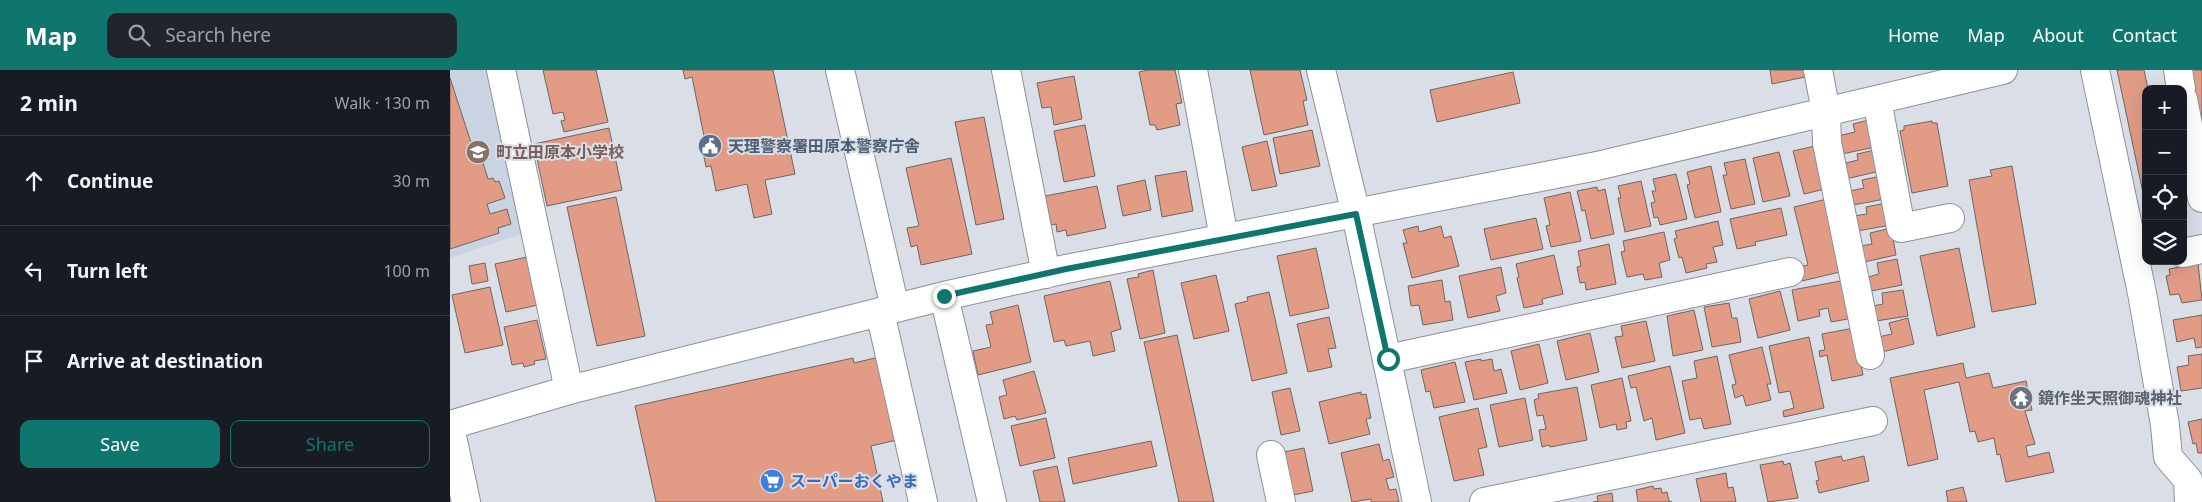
<!DOCTYPE html>
<meta charset="utf-8">
<style>
body{margin:0;font-family:"Noto Sans","Noto Sans JP",sans-serif;background:#20242c;color:#f1f3f6}
.controls{position:absolute;right:15px;top:15px;display:grid;overflow:hidden;border-radius:10px;box-shadow:0 5px 20px #0002}
.controls button{width:45px;height:45px;display:grid;place-items:center;padding:0;border:0;border-bottom:1px solid #363941;background:#171b24;color:#f1f3f6;font:25px sans-serif}
.stop{position:absolute;width:15px;height:15px;margin:-11px;border:4px solid #0f766e;border-radius:50%;background:#fff}
.stop.end{background:#0f766e;border-color:#fff;box-shadow:0 1px 5px #0008}
.list{margin:0;padding:0;list-style:none}
h2{display:flex;justify-content:space-between;align-items:center;height:65px;margin:0;padding:0 20px;font-size:21px}
h2 small{font-size:16px;font-weight:400;color:#9ea1a6}
.list li{display:grid;grid-template-columns:32px 1fr auto;gap:15px;align-items:center;box-sizing:border-box;height:90px;padding:0 20px;border-top:1px solid #363941}
.list b{display:block;font-size:19px;white-space:nowrap}
.list em{font-size:16px;font-style:normal;color:#9ea1a6}
.actions{display:flex;gap:10px;padding:15px 20px}
.actions a{flex:1;padding:11px 0;border:1px solid #0f766e;border-radius:10px;text-align:center;font-size:18px;color:#0f766e}
.actions .main{background:#0f766e;color:#fff}
.icon{flex:none;width:28px;height:28px;fill:none;stroke:currentColor;stroke-width:2;stroke-linecap:round;stroke-linejoin:round}
.map{position:relative;flex:none;width:1752px;height:432px;overflow:hidden}
header{display:flex;align-items:center;gap:30px;box-sizing:border-box;height:70px;padding:0 25px;background:#0f766e;color:#fff}
header strong{font-size:24px}
nav{display:flex;gap:28px;margin-inline-start:auto;font-size:18px}
.search{width:350px;height:45px;background:#20242c;display:flex;align-items:center;gap:12px;box-sizing:border-box;padding:0 18px;border-radius:10px;color:#9ea1a6;font-size:19px}
main{display:flex}
aside{flex:1;background:#171b24}
.map>svg:first-child{display:block}
</style>
<header>
<strong>Map</strong>
<div class="search"><svg class="icon" aria-label="search" viewBox="0 0 24 24"><circle cx="10" cy="10" r="6"/><path d="M15 15l6 6"/></svg>Search here</div>
<nav><a>Home</a><a>Map</a><a>About</a><a>Contact</a></nav>
</header>
<main>
<aside>
<h2>2 min<small>Walk · 130 m</small></h2>
<ul class="list">
<li><svg class="icon" aria-label="ahead" viewBox="0 0 24 24"><path d="M12 20V5M6 11l6-6 6 6"/></svg><div><b>Continue</b></div><em>30 m</em></li>
<li><svg class="icon" aria-label="left" viewBox="0 0 24 24"><path d="M17 20v-9H6M10 6l-5 5 5 5"/></svg><div><b>Turn left</b></div><em>100 m</em></li>
<li><svg class="icon" aria-label="arrive" viewBox="0 0 24 24"><path d="M6 21V4h12l-3 4 3 4H6"/></svg><div><b>Arrive at destination</b></div></li>
</ul>
<div class="actions"><a class="main">Save</a><a>Share</a></div>
</aside>
<div class="map">
<svg width="1752" height="432" viewBox="0 0 1752 432">
<rect width="100%" height="100%" fill="#dadfe7"/>
<!-- built -->
<path fill="#c9d3e1" d="M0,0H39L73,163L0,188Z"/>
<!-- building -->
<path fill="#e29c86" stroke="#6e6562" d="M93,0H146L158,52L114,62L111,51L115,50L113,42L103,44Z
M233,0H323L345,104L315,110L322,144L304,148L297,114L266,121L261,96L256,97L251,72L255,71L242,7L235,9Z
M698,0H725L732,33L726,34L730,55L707,60L705,55H700L689,2Z
M800,0H850L857,30L853,31L858,55L814,65Z
M1320,0H1354L1355,7L1322,14Z
M1667,0H1694L1698,19H1696V137Z
M1740,0H1752V64Z
M1063,2L1070,33L987,52L980,20Z
M624,6L632,49L604,55L601,37L592,38L587,13Z
M0,8L28,94L33,93L38,109L43,108L45,112L49,111L55,128L37,134L40,144L57,139L61,154L48,158L49,163L0,179Z
M534,47L554,149L526,155L505,52Z
M1419,50L1425,77L1392,84L1388,66L1405,62L1403,54Z
M1482,51V53H1487L1498,116L1462,123L1450,61L1454,60V56Z
M635,55L645,106L614,112L604,61Z
M159,58L172,120L97,136L84,74Z
M862,60L870,96L830,104L823,68Z
M817,71L827,116L802,121L792,77Z
M1365,76L1375,119L1354,124L1343,81Z
M1425,80L1430,101L1396,109L1392,94L1408,90L1407,84Z
M1329,82L1340,126L1313,132L1303,88Z
M501,88L522,184L471,195L467,175L461,177L457,158L469,156L456,98Z
M1295,89L1305,134L1281,139L1273,105H1277L1274,93Z
M1261,96L1271,142L1245,148L1237,115L1240,114L1237,102Z
M1562,96L1586,234L1542,242L1519,110L1542,106L1540,100Z
M736,101L743,141L712,147L705,106Z
M1226,104L1237,149L1210,155L1208,147L1204,148L1201,133L1205,132L1202,121H1206L1203,109Z
M1431,106L1435,129L1403,135L1400,121L1414,118L1412,110Z
M695,110L701,140L673,146L667,116Z
M1191,111L1201,156L1175,162L1168,128H1171L1168,116Z
M647,116L656,158L617,166L616,160L607,162L606,154L601,155L595,126Z
M1147,117L1148,121L1155,119L1164,164L1141,169L1135,140L1132,141L1127,121Z
M1120,122L1131,171L1101,177L1096,156L1100,155L1094,128Z
M166,127L195,266L147,276L117,137Z
M1377,129L1394,201L1352,211L1349,197L1358,195L1344,137Z
M1436,133L1441,155L1407,161L1404,146L1417,144L1416,137Z
M1331,138L1337,165L1305,172L1306,175L1287,179L1280,149Z
M1086,148L1093,179L1041,190L1034,159Z
M1268,151L1273,175L1263,177L1267,192L1256,194L1257,198L1236,203L1232,187L1229,188L1224,169L1227,168L1225,161Z
M968,156L969,162L991,156L994,168L1001,166L1009,196L962,208L953,173H957L953,160Z
M1441,158L1446,185L1414,192L1411,176L1422,174L1420,163Z
M1214,162L1220,190L1209,193L1212,207L1195,210L1193,204L1177,207L1171,182L1175,181L1173,171Z
M1159,174L1166,214L1136,220L1135,212L1130,213L1127,197L1131,196L1128,181Z
M866,178L879,238L840,246L827,186Z
M1509,178L1525,257L1487,266L1470,186Z
M1104,185L1113,224L1092,229L1093,234L1074,238L1067,208L1069,207L1066,194Z
M77,187L88,235L56,242L45,194Z
M1447,189L1452,215L1421,221L1418,207L1429,204L1427,193Z
M35,193L38,211L22,214L19,196Z
M1748,193L1752,230L1732,233L1729,224L1720,225L1716,206L1720,205L1719,199Z
M1051,197L1056,223L1046,226L1050,241L1018,248L1009,206Z
M703,200L715,263L690,269L677,209L689,207L688,204Z
M766,205L779,261L744,269L731,213Z
M992,210L995,232L1000,231L1003,250L973,255L969,235L961,236L958,216Z
M1396,210L1403,248L1381,252L1378,238L1369,240L1370,246L1348,251L1342,220Z
M660,211L671,259L661,262L665,281L643,286L640,271L616,276L614,270L604,272L594,226Z
M40,217L53,275L15,283L2,225Z
M1453,220L1458,246L1426,251L1423,236L1433,234L1432,223Z
M1330,221L1340,260L1308,268L1299,229Z
M819,222L837,303L802,311L785,234L798,231L797,227Z
M1279,233L1282,248H1287L1291,272L1262,277L1254,237Z
M568,235L581,292L528,305L523,281L541,277L536,255L543,254L540,242Z
M1244,240L1253,280L1223,286L1217,246Z
M1752,245V277L1746,278L1744,268L1727,272L1723,250Z
M879,247L886,278L878,279L882,297L858,302L847,254Z
M1458,248L1464,274L1432,282L1428,267L1442,264L1439,253Z
M87,250L96,289L84,291L85,294L74,297L73,293L62,295L54,257Z
M1196,251L1205,291L1172,298L1165,267L1173,266L1171,256Z
M1404,258L1413,305L1382,311L1377,285L1370,287L1369,281L1375,280L1372,264Z
M1140,263L1149,302L1116,310L1107,271Z
M727,265L764,432H729L694,272Z
M1359,267L1374,338L1334,347L1333,341L1344,338L1340,321L1329,323L1319,276Z
M1089,274L1098,313L1070,320L1061,281Z
M1312,277L1321,314H1317L1321,330L1296,336L1293,325L1285,328L1282,315L1286,314L1279,285Z
M1752,284V318L1731,321L1727,297L1739,295L1738,286Z
M1267,286L1281,354L1254,359L1251,348L1240,350L1232,311L1247,308L1244,291Z
M429,287L447,370L421,376L433,432H206L185,336L403,288L404,293Z
M1031,289V291L1042,289L1044,301L1051,299L1057,323L1024,330L1015,292Z
M1005,292L1015,332L984,338L980,321L976,322L971,300Z
M1513,293L1516,308L1539,303L1543,318L1576,311L1582,340L1575,341L1585,374L1576,376L1578,387L1599,382L1604,402L1556,412L1550,384L1547,385L1544,368L1528,372L1525,361L1520,362L1509,312L1474,320L1488,389L1458,396L1440,308Z
M1220,296L1235,363L1206,370L1202,348L1194,351L1186,317L1181,318L1178,306Z
M584,301L596,343L567,350L565,346L554,349L549,327L557,325L553,310Z
M1172,308L1181,351L1176,352L1177,358L1167,360L1166,354L1150,358L1141,315Z
M1127,317L1137,370L1100,377L1099,375L1092,377L1089,360L1096,359L1093,345L1087,346L1084,330L1089,328L1088,324Z
M840,318L850,361L831,365L822,322Z
M911,322V325L916,324L921,348L916,349L920,364L879,374L869,332Z
M1075,328L1083,370L1049,377L1040,335Z
M1028,338L1037,377L1028,379L1034,405L1004,411L989,347Z
M596,348L605,388L570,396L561,356Z
M1752,349V383H1748L1746,373L1743,374L1738,352Z
M701,371L707,396L623,414L618,388Z
M929,374L933,391L939,389L944,407L936,409L939,420L946,419L949,432H921V429L902,432L891,383Z
M854,378L863,421L843,425L834,382Z
M1391,386L1393,391L1414,386L1419,411L1369,423L1366,411L1369,410L1365,392Z
M1333,391L1334,395L1340,393L1348,428L1318,432L1310,395Z
M607,396L615,432H590L583,401Z
M1276,403L1278,418L1283,417L1286,432H1251L1246,409Z
M1203,416L1204,419L1211,418L1212,423L1217,422L1219,431L1222,432H1188L1186,420Z
M1513,417L1517,432H1498L1496,421Z
M1162,423L1163,432H1143L1148,431L1147,426Z"/>
<g fill="none" stroke-linecap="round" stroke-linejoin="round">
<!-- minor casing -->
<g stroke="#8c9198" stroke-width="30">
<path id="minor" d="M51,0L119,320
M390,0L445,238
M556,0L596,204
M743,0L774,168
M871,0L906,144L967,432
M1368,0L1376,42L1377,73L1420,285
M1645,0L1692,223L1715,355L1718,387L1738,410L1739,432
M1728,0L1731,19
M1733,29L1752,128
M1427,30L1451,158L1500,148
M1733,183L1752,179
M494,226L542,432
M430,242L473,432
M938,289L1340,202
M0,355L119,320L494,226L616,199L1147,96L1553,0
M0,357L16,432
M821,385L831,432
M1034,432L1423,351"/>
</g>
<!-- minor -->
<use href="#minor" stroke="#fff" stroke-width="28"/>
</g>
<g fill="none" stroke-linecap="round" stroke-linejoin="round">
<!-- route -->
<path stroke="#0f766e" stroke-width="6" d="M494,226L616,199L906,144L938,289"/>
</g>
<!-- icons -->
<defs>
<g id="civic-disc" transform="scale(1.25)"><circle r="9.5" fill="#5c6f8a" stroke="#dadfe7"/><path d="M-.6-6.5H3V-4.5H.6V-3L4-1V1h2V6H-6V1h2V-1L-.6-3ZM-1.2 2.5V6h2.4V2.5Z" fill="#fff"/></g>
<g id="school-disc" transform="scale(1.25)"><circle r="9.5" fill="#8d6e63" stroke="#dadfe7"/><path d="M0-5L7-2L0 1L-7-2ZM-4 1L0 2.5L4 1V4Q0 6-4 4Z" fill="#fff"/></g>
<g id="temple-disc" transform="scale(1.25)"><circle r="9.5" fill="#6b7280" stroke="#dadfe7"/><path d="M0-6L5-2H3V0L6.5 2.5H4V6H1.5V3h-3V6H-4V2.5H-6.5L-3 0V-2H-5Z" fill="#fff"/></g>
<g id="supermarket-disc" transform="scale(1.25)"><circle r="9.5" fill="#3f7fe0" stroke="#dadfe7"/><path d="M-6-5.5h2.5l.6 2H6L4.5 2H-2.5L-4.4-4H-6ZM-1.5 3.2a1.3 1.3 0 1 0 .1 0ZM3 3.2a1.3 1.3 0 1 0 .1 0Z" fill="#fff"/></g>
</defs>
<g fill-rule="evenodd">
<use href="#civic-disc" x="260" y="76"/>
<use href="#school-disc" x="28" y="82"/>
<use href="#temple-disc" x="1571" y="328"/>
<use href="#supermarket-disc" x="322" y="411"/>
</g>
<g text-anchor="middle" stroke-width="4" stroke-linejoin="round" paint-order="stroke">
<!-- service labels -->
<g font-size="16" font-weight="bold" fill="#4e5e75" stroke="#dadfe7" text-anchor="start">
<text x="278" y="82">天理警察署田原本警察庁舎</text>
</g>
<!-- education labels -->
<g font-size="16" font-weight="bold" fill="#785e54" stroke="#dadfe7" text-anchor="start">
<text x="46" y="88">町立田原本小学校</text>
</g>
<!-- worship labels -->
<g font-size="16" font-weight="bold" fill="#5b616d" stroke="#dadfe7" text-anchor="start">
<text x="1588" y="334">鏡作坐天照御魂神社</text>
</g>
<!-- shop labels -->
<g font-size="16" font-weight="bold" fill="#366cbe" stroke="#dadfe7" text-anchor="start">
<text x="340" y="417">スーパーおくやま</text>
</g>
</g>
</svg>
<div class="controls">
<button>+</button>
<button>−</button>
<button><svg class="icon" aria-label="locate" viewBox="0 0 24 24"><circle cx="12" cy="12" r="6"/><path d="M12 2v4M12 18v4M2 12h4M18 12h4"/></svg></button>
<button><svg class="icon" aria-label="layers" viewBox="0 0 24 24"><path d="M12 4l9 5-9 5-9-5zM3 14l9 5 9-5"/></svg></button>
</div>
<div class="stop" style="left:938px;top:289px"></div>
<div class="stop end" style="left:494px;top:226px"></div>
</div>
</main>
